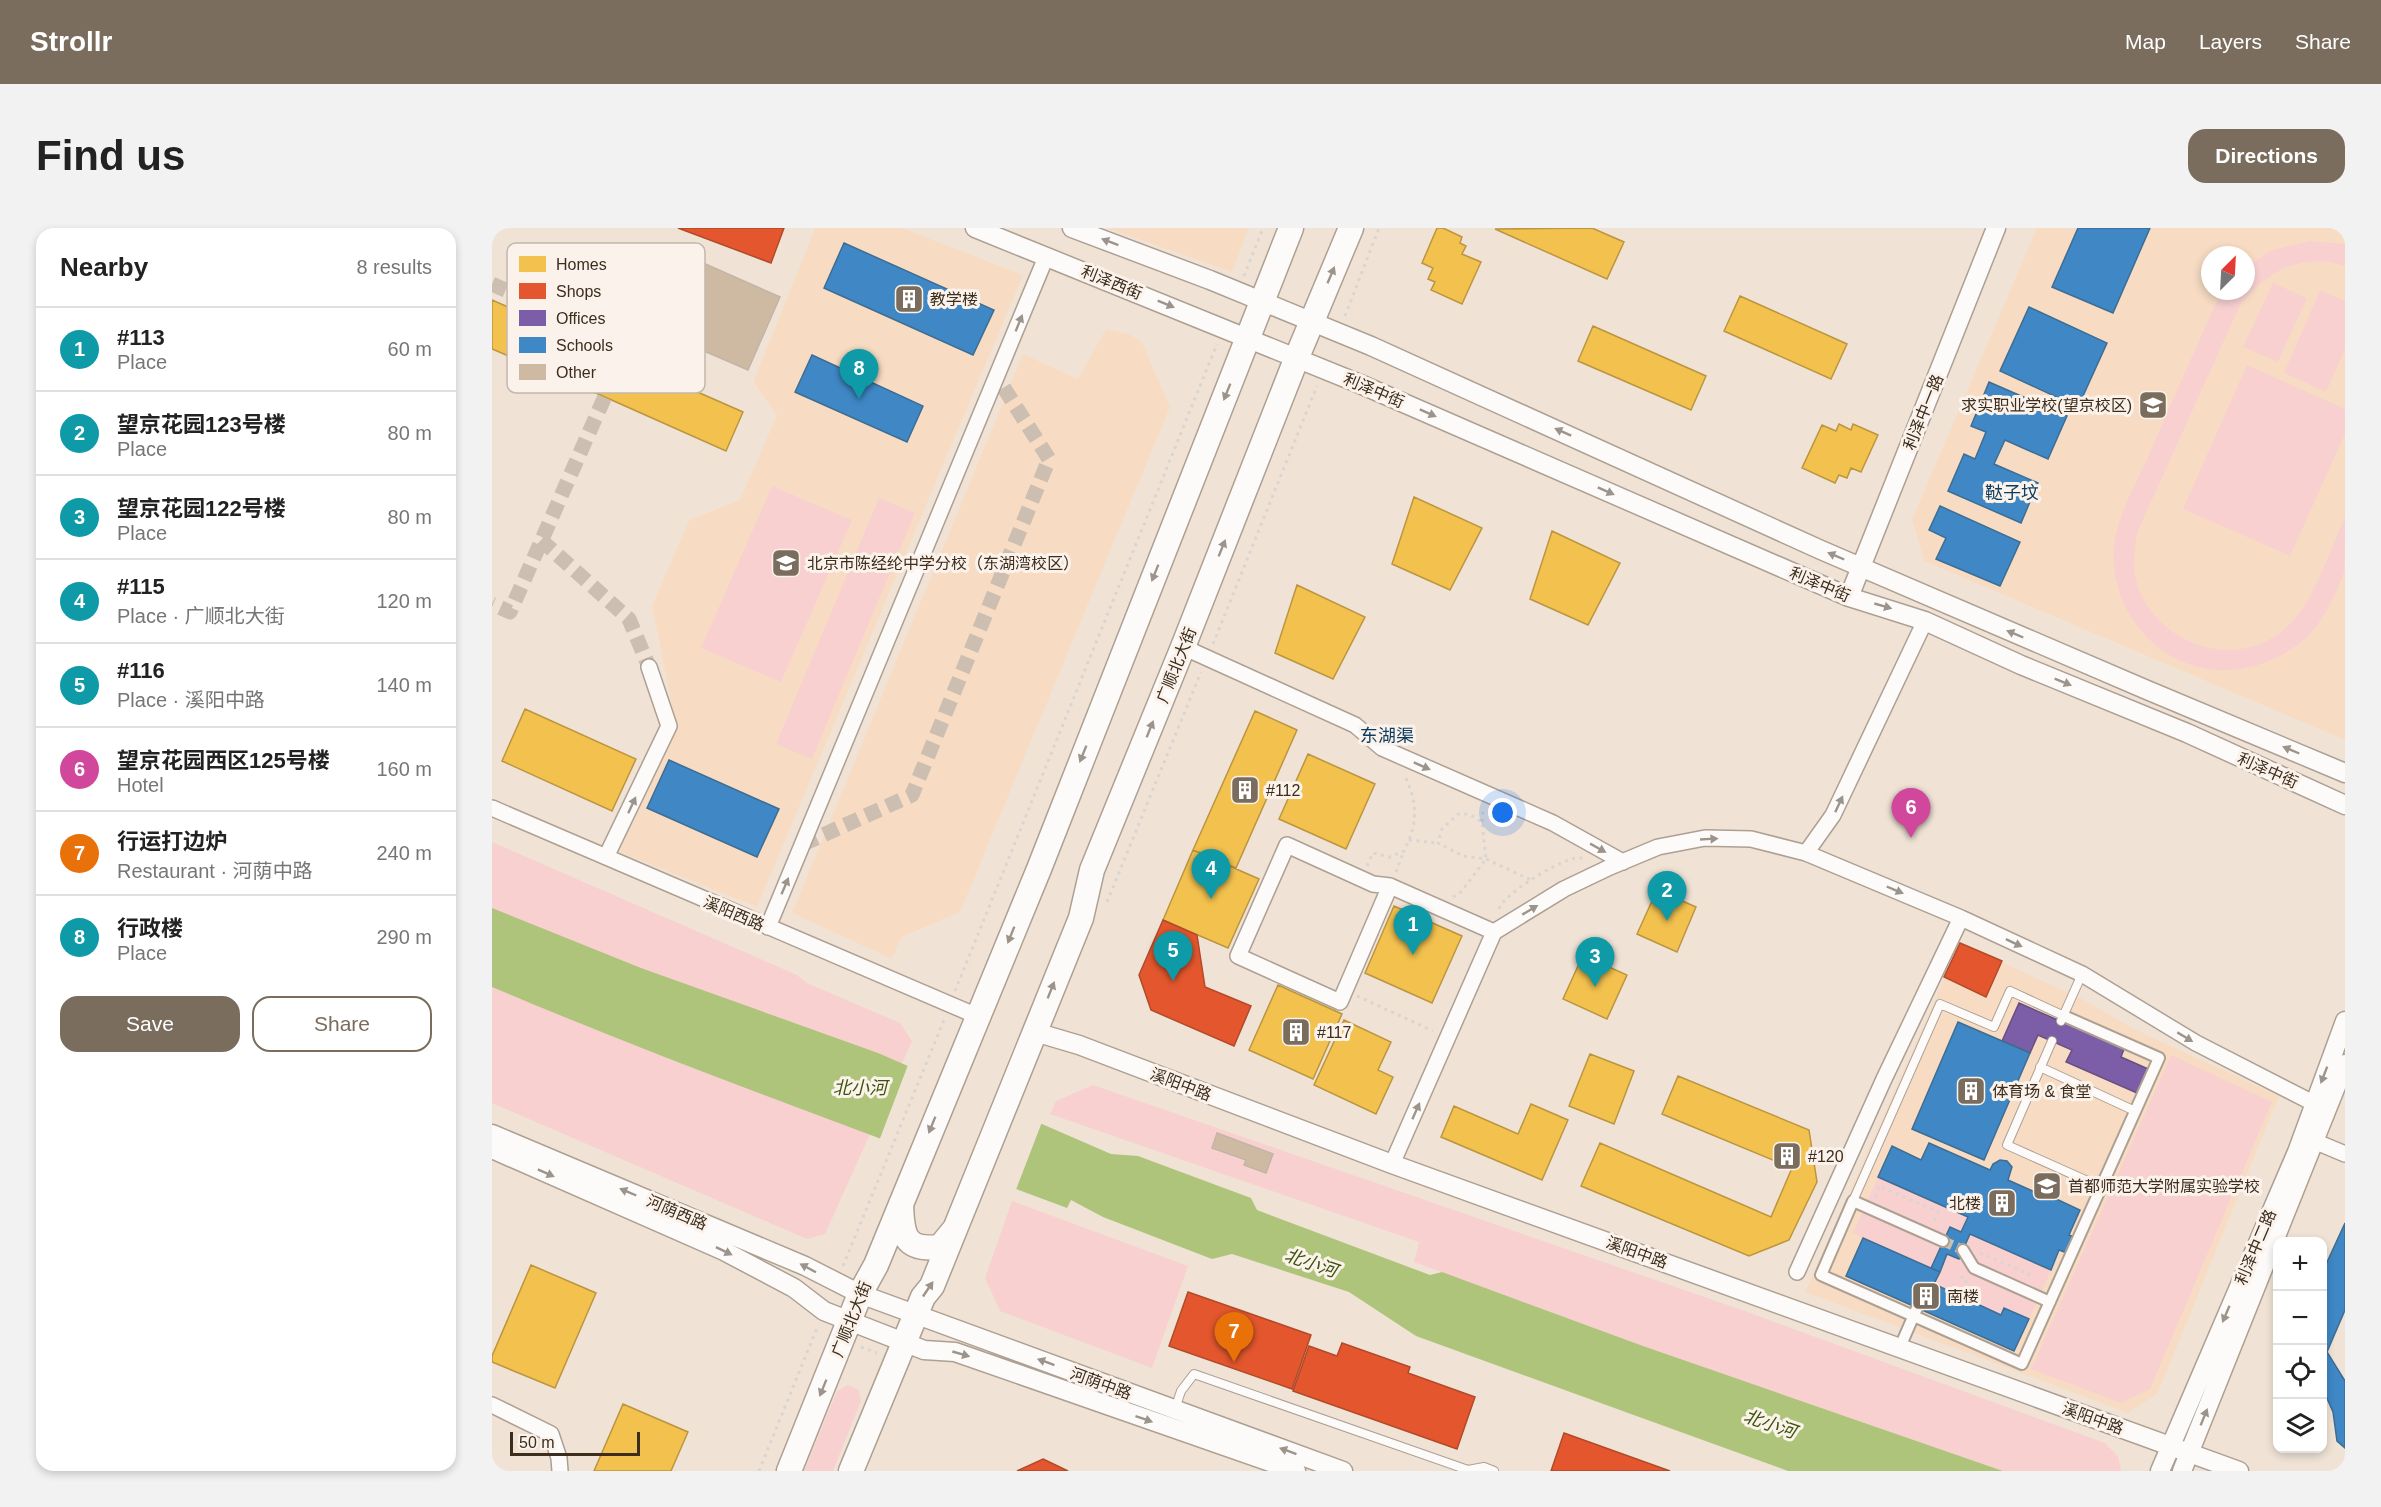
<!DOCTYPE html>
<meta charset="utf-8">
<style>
body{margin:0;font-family:Arial,"Noto Sans SC",sans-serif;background:#f2f2f2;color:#222}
.controls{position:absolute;right:18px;bottom:18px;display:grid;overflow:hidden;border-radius:12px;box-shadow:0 3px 9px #0003}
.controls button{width:54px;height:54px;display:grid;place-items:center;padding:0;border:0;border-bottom:2px solid #e0e0e0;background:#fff;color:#222;font:30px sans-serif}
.compass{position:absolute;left:1709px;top:18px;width:54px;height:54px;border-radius:50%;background:#fff;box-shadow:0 3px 9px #0003;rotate:24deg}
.scale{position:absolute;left:18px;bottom:15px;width:130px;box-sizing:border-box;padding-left:6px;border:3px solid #3c2d1d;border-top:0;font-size:16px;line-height:21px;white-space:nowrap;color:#3c2d1d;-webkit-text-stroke:4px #fbf3eb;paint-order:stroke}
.you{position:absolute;left:1011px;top:585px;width:21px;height:21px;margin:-15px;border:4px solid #fff;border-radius:50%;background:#1a73e8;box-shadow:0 0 0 9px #1a73e833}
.badge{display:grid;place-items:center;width:39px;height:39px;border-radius:50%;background:#7b6d5e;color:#fff;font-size:20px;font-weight:700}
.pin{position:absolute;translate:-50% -50px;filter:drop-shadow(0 2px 3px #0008)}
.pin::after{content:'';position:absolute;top:32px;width:21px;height:18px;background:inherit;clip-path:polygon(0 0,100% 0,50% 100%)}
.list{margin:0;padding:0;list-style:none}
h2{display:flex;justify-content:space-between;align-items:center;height:78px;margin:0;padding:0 24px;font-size:26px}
h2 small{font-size:20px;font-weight:400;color:#767676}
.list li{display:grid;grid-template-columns:39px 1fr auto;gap:18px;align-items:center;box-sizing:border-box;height:84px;padding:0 24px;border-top:2px solid #e0e0e0}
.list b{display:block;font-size:22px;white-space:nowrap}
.list p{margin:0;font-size:20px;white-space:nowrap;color:#767676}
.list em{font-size:20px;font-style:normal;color:#767676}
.actions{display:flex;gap:12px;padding:18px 24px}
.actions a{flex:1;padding:14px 0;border:2px solid #7b6d5e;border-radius:18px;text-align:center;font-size:21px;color:#7b6d5e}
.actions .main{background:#7b6d5e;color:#fff}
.icon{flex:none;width:33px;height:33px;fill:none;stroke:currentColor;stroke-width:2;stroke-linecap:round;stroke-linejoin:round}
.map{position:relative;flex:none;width:1853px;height:1243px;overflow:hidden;border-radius:18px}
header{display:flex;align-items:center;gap:36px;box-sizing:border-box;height:84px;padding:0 30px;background:#7b6d5e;color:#fff}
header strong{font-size:28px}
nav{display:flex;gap:33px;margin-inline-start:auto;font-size:21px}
.intro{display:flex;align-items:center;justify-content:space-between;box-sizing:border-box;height:144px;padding:0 36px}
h1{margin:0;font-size:42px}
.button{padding:15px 27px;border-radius:18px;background:#7b6d5e;color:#fff;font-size:21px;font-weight:700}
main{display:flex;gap:36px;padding:0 36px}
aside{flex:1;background:#fff;border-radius:18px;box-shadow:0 3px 9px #0003}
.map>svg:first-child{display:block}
</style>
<header>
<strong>Strollr</strong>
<nav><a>Map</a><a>Layers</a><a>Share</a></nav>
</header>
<div class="intro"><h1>Find us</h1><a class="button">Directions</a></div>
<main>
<aside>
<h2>Nearby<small>8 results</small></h2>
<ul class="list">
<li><span class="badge" style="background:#0f9aa8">1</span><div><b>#113</b><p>Place</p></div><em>60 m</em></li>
<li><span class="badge" style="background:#0f9aa8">2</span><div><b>望京花园123号楼</b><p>Place</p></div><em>80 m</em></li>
<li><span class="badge" style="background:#0f9aa8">3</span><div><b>望京花园122号楼</b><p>Place</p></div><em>80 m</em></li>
<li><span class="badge" style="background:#0f9aa8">4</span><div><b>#115</b><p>Place · 广顺北大街</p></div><em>120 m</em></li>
<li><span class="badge" style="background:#0f9aa8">5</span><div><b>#116</b><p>Place · 溪阳中路</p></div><em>140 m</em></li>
<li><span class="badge" style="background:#d1479c">6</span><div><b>望京花园西区125号楼</b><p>Hotel</p></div><em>160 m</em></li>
<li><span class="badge" style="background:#e8710a">7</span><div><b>行运打边炉</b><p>Restaurant · 河荫中路</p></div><em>240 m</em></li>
<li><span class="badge" style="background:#0f9aa8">8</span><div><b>行政楼</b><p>Place</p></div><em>290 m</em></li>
</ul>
<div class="actions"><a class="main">Save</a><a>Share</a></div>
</aside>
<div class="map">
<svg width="1853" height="1243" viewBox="0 0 1853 1243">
<rect width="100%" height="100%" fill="#f0e3d6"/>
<!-- built -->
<path fill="#f7dcc3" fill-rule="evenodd" d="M323,0H410L531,47L265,679L127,624L185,503L160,378L197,292L248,272L285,187L261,154Z
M615,0H757L740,44Z
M1545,0H1853V512L1432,333L1420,291ZM1718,27H1754V63H1718Z
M614,101L637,106L650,114L678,179L468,684L410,709L400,731L300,685L531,126L586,151Z
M1468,715L1592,772L1642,801L1787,868L1666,1165L1636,1185L1313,1064Z"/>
<!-- green -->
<path fill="#f8d0d0" d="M1818,13L1853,16V38C1809,24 1777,43 1749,75L1645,305C1642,324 1640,345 1648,364C1675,423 1752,443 1799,395C1822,372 1839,319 1853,289C1853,304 1853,330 1852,344C1846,363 1829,397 1814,410C1762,455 1689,454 1646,399C1628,376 1619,346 1622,318C1625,289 1644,255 1656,229C1678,177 1701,126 1724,75L1733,63H1754V39L1780,22Z
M1781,55L1815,70L1786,134L1751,119Z
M1828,62L1853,73V121L1834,164L1792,145Z
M1755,137L1853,181V206L1798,328L1691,281Z
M280,258L360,292L289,454L209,420Z
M387,270L423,285L320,531L284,516Z
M0,614L305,747L315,755L408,795L420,813L333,1006L315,1011L0,875Z
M1679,827L1780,874L1658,1161L1629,1175L1539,1141Z
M601,857L1250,1082L1613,1215L1626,1228L1629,1243H1511L1151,1118L922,1034L927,1014L558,886L564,873Z
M1386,949L1476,989L1469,1004L1457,999L1439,1040L1361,1005Z
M520,973L696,1038L660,1140L508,1083L493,1050Z
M1478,1006L1559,1042L1537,1091L1513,1080L1509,1087L1442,1056L1455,1026L1467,1031Z
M356,1157L367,1162L369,1173L341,1243H312L345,1163Z"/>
<!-- water -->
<path fill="#aec47b" d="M0,680L149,740L386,825L619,926L646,928L759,970L765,982L938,1047L950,1044L1151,1118L1511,1243H1296L924,1108L857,1064L740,1026L720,1031L611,989L579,972L575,980C383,908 189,839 0,759Z"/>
<!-- pier -->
<path fill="#f0e3d6" d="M416,837L459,854L550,894L523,964L387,913Z"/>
<!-- homes -->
<path fill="#f2c14e" stroke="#bb953f" stroke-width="1.5" d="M945,0H951L970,9L968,15L974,18L970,26L989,34L970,76L939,62L943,54L936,51L941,40L930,35Z
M1100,0L1132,14L1115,51L1003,1Z
M1248,68L1355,116L1339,151L1232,103Z
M0,72L71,103L54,144L0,121Z
M1101,98L1214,148L1199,182L1086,133Z
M94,115L251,184L234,223L77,153Z
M1347,196L1359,202L1361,196L1386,207L1369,244L1359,240L1355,250L1347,247L1343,255L1310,240L1330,197L1344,203Z
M922,269L990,300L958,362L900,336Z
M1060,303L1128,335L1096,397L1038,371Z
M805,357L873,389L841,451L783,425Z
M33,481L144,531L120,583L10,533Z
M763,483L805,502L744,640L701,622Z
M816,526L883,556L854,621L787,591Z
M701,622L767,651L736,720L671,692Z
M1165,662L1204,679L1185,724L1145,706Z
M902,678L970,708L940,775L873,745Z
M1091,727L1135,747L1115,791L1071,771Z
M786,757L850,786L821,851L757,822Z
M852,792L899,814L886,842L901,849L884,886L822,857Z
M1098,826L1142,843L1122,896L1077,878Z
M1186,848L1317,902L1325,954L1297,1012L1257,1028L1089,958L1108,915L1279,989L1300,940L1170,886Z
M1039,876L1076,892L1050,952L949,909L962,878L1026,906Z
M39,1037L104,1065L63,1160L0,1134V1128Z
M131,1176L196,1204L179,1243H102Z"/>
<!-- shops -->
<path fill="#e4572e" stroke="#b24a29" stroke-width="1.5" d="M186,0H292L279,35Z
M671,692L705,707L713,759L759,778L742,818L659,782L647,747Z
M1468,715L1510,733L1494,769L1452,749Z
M696,1064L819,1107L800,1161L677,1118Z
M850,1115L918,1139L916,1145L983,1169L965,1221L801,1163L817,1118L845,1128Z
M1072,1205L1178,1243H1059Z
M551,1231L576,1243H525Z"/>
<!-- offices -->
<path fill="#7b5ea7" stroke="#684f7e" stroke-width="1.5" d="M1527,775L1632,821L1629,829L1656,841L1645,865L1574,834L1580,822L1546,807L1538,825L1510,813Z"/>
<!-- schools -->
<path fill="#3f88c5" stroke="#3e6d93" stroke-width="1.5" d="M1586,0H1658L1621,85L1560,59Z
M352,15L502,82L481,127L332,60Z
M1537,79L1615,115L1586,179L1508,143Z
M320,127L431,178L415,214L303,164Z
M1497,154L1575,188L1556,231L1513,212L1502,236L1546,255L1529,295L1456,263L1472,226L1483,231L1494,204L1479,198Z
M1448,278L1528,314L1508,358L1444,331L1454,310L1437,302Z
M177,532L287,581L265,629L155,580Z
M1466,794L1538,825L1492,932L1420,901Z
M1437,915L1498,942L1501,936L1508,932L1515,933L1520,939L1516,952L1543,964L1547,957L1559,963L1560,969L1588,982L1577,1007L1582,1009L1575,1025L1567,1022L1559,1042L1478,1006L1467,1031L1455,1026L1448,1044L1439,1040L1458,999L1469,1004L1476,989L1386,949L1400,918L1429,932Z
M1853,995V1082L1835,1124L1853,1153V1220L1845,1213L1841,1184L1830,1159V1045Z
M1371,1010L1448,1044L1442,1056L1509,1087L1512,1080L1537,1091L1522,1123L1354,1048Z"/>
<!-- building -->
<path fill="#cebaa3" stroke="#c2b5a7" stroke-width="1.5" d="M193,27L288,69L256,142L161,101Z
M725,905L781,926L774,945L752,937L754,932L720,920Z"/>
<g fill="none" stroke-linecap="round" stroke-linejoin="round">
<!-- pedestrian-tunnel -->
<path stroke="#ccbfb1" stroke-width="10" stroke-dasharray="10 5" stroke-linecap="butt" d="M1451,1013L1471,1022"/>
<!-- minor-tunnel -->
<path stroke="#ccbfb1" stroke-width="15" stroke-dasharray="15 8" stroke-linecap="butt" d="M0,56L136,116L18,384L0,376
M49,312L137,391L157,439
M311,616L420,567L557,231L505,149"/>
<!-- service casing -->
<g stroke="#ada093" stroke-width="10">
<path id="service" d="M1569,793L1590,746
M1560,813L1515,917L1609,959
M1548,839L1643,883
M1361,973L1448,776L1502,799L1518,763L1572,788
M683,1181L689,1163L702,1146L976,1242L992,1239L1002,1243"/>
</g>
<!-- pedestrian casing -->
<g stroke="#ada093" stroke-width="14">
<path id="pedestrian" d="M1451,1013L1361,973L1329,1047L1530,1136L1667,830L1572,788
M1471,1022L1482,1040L1558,1074
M1408,1119L1425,1080"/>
</g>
<!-- minor casing -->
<g stroke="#ada093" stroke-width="18">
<path id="minor" d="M691,419L863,497L890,520L1061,595L1131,634
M0,580L485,788
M1314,625L1341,587L1433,393
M114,629L177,498L157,439
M898,658L848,774L746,728L795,617L881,656L898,658L1002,704
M276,699L554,29
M1822,913L1853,926
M900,936L1002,704L1072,661L1118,639L1166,619L1213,610L1259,611L1314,625L1469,690L1590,746L1704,815L1831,880
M1305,1044L1392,851L1469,690
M0,1177L59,1206L67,1230L68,1243"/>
</g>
<!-- tertiary casing -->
<g stroke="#ada093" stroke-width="21">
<path id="tertiary" d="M483,0L868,156L1357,369L1433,393L1529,437L1695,505L1853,577
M580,0L718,52L879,118L1329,322L1655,462L1853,545
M1357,369L1504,0
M543,804L587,817L900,936L1747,1243
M0,906L313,1038L368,1066L851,1243
M0,921L232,1023L302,1060L332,1083L432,1122L463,1124L804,1243
M1668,1243L1805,924L1853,793
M1690,1243L1853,836"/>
</g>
<!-- primary casing -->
<g stroke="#ada093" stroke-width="27">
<path id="primary" d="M409,976C410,1007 412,1023 448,1019L462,1002
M297,1243L368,1066L384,1037L547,641L799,0
M359,1243L431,1069L440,1058L589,690L600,642L691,419L805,129L859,0"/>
</g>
<!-- path -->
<path stroke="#dad5d1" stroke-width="3" stroke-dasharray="3 4.5" stroke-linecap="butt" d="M752,48L771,0
M853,88L887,0
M721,416L825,158
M990,594L991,580
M917,612L945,615
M875,638L881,625L898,629L912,623C926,595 926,576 913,548
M904,644L912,623
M961,669L969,664L994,631L990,594L977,586H966L950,601L946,615L971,628L994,631L1039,652
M615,674L709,444
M1007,681C1012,666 1060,637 1077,632C1081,630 1086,630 1091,630
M463,763L725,116
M865,768L941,803
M1383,969L1387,958L1446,984L1442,994
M1488,1025L1537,1046L1535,1049
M351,1038L452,792
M1471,1048L1469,1051L1479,1056
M369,1119L385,1125
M267,1243L325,1100"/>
<!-- service -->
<use href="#service" stroke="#fdfbf9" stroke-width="8"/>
<!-- pedestrian -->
<use href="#pedestrian" stroke="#fdfbf9" stroke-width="10"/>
<!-- minor -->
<use href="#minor" stroke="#fdfbf9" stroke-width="15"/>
<!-- tertiary -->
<use href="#tertiary" stroke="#fdfbf9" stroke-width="18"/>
<!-- primary -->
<use href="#primary" stroke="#fdfbf9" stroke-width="24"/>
</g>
<!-- one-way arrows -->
<defs><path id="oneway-solid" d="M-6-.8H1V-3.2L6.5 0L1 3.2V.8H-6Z" transform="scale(1.5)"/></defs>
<g fill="#9c948b">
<use href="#oneway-solid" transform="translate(618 14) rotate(-159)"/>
<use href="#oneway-solid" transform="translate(839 47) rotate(-67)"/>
<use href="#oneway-solid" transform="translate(674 76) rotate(22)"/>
<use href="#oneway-solid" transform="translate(527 95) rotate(-68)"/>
<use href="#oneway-solid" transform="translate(735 164) rotate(112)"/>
<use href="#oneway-solid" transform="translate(936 185) rotate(24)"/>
<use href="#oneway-solid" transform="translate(1071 204) rotate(-156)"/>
<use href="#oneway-solid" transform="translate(1114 263) rotate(24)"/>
<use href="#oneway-solid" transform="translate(730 320) rotate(-68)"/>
<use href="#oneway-solid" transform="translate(1344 328) rotate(-157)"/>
<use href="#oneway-solid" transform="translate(663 345) rotate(112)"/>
<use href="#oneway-solid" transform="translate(1391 378) rotate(16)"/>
<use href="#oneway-solid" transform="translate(1523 406) rotate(-157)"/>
<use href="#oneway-solid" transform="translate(1571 454) rotate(22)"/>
<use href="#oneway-solid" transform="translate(658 501) rotate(-68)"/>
<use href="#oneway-solid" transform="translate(1799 522) rotate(-157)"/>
<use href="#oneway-solid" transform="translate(591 526) rotate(112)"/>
<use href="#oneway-solid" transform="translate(930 538) rotate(24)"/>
<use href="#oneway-solid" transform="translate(1347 576) rotate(-65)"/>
<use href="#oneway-solid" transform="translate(140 577) rotate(-65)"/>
<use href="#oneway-solid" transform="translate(1217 611) rotate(-3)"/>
<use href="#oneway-solid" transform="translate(1106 620) rotate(29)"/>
<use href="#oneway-solid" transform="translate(293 658) rotate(-67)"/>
<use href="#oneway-solid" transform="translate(1403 662) rotate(23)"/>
<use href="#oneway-solid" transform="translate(1038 682) rotate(-31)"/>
<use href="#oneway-solid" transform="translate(519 707) rotate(112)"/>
<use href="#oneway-solid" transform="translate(1522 715) rotate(25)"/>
<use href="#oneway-solid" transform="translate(559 762) rotate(-68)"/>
<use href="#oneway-solid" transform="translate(1693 809) rotate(31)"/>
<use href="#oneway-solid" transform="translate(1832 847) rotate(111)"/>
<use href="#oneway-solid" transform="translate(924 883) rotate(-66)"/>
<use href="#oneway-solid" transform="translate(440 897) rotate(112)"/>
<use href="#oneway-solid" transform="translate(54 945) rotate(24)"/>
<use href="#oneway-solid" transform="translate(136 964) rotate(-157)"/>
<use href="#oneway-solid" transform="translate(232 1023) rotate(26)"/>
<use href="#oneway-solid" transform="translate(316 1040) rotate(-152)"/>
<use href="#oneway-solid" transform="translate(436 1061) rotate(-56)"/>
<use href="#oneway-solid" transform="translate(1734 1086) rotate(113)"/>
<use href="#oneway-solid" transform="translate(469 1126) rotate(16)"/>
<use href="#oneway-solid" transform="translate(554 1134) rotate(-160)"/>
<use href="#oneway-solid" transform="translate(331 1160) rotate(112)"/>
<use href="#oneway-solid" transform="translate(1712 1189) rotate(-68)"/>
<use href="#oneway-solid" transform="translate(652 1191) rotate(19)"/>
<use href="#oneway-solid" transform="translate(796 1223) rotate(-160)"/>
</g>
<!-- icons -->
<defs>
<g id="building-square" transform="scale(1.5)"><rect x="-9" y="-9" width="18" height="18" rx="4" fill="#7b6d5e" stroke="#fbf3eb"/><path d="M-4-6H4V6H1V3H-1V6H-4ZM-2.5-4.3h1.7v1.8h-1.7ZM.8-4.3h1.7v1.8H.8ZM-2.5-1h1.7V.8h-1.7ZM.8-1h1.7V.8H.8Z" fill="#fff"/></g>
<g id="school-square" transform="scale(1.5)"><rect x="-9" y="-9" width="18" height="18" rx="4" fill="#7b6d5e" stroke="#fbf3eb"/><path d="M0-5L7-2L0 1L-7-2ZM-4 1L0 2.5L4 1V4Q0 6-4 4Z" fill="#fff"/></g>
</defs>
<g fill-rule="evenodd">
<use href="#building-square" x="417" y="71"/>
<use href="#school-square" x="1661" y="177"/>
<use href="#school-square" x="294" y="335"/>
<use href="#building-square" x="753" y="562"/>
<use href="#building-square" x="804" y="804"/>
<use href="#building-square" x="1479" y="863"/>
<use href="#building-square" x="1295" y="928"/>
<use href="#school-square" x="1555" y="958"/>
<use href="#building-square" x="1510" y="975"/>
<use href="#building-square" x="1434" y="1068"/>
</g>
<g text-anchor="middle" stroke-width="6" stroke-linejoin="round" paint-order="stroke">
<!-- street labels -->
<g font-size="16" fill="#3c2d1d" stroke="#fbf3eb">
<text transform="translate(620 54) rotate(22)" y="6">利泽西街</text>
<text transform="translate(882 162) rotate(23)" y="6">利泽中街</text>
<text transform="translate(1431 184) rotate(-68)" y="6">利泽中一路</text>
<text transform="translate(1328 356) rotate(23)" y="6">利泽中街</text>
<text transform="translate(684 437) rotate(-68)" y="6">广顺北大街</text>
<text transform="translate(1776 542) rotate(24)" y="6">利泽中街</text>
<text transform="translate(242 685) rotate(23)" y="6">溪阳西路</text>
<text transform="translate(689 856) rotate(21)" y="6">溪阳中路</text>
<text transform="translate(185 984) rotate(23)" y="6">河荫西路</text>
<text transform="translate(1763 1019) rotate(-67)" y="6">利泽中二路</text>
<text transform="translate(1145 1024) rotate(20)" y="6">溪阳中路</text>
<text transform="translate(359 1091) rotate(-68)" y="6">广顺北大街</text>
<text transform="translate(609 1155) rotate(20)" y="6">河荫中路</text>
<text transform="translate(1601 1190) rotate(20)" y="6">溪阳中路</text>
</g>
<!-- poi labels -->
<g font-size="16" fill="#3c2d1d" stroke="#fbf3eb" text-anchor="start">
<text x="438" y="77">教学楼</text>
<text x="1640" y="183" text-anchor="end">求实职业学校(望京校区)</text>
<text x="315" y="341">北京市陈经纶中学分校（东湖湾校区）</text>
<text x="774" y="568">#112</text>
<text x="825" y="810">#117</text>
<text x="1500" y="869">体育场 &amp; 食堂</text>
<text x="1316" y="934">#120</text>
<text x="1576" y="964">首都师范大学附属实验学校</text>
<text x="1489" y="981" text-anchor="end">北楼</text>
<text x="1455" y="1074">南楼</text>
</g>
<!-- neighbourhood labels -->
<g font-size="18" fill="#0c3b5f" stroke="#fbf3eb">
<text x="1520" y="271">鞑子坟</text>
<text x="895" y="514">东湖渠</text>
</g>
<!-- water labels -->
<g font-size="18" font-style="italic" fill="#3b530a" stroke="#fbf3eb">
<text x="368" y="866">北小河</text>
<text transform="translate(819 1035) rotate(19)" y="6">北小河</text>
<text transform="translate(1278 1196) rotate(19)" y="6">北小河</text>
</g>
</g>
<!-- legend -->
<rect x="15" y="15" width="198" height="150" rx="9" fill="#fbf3eb" stroke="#c2b8ad" stroke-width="1.5"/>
<rect x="27" y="28" width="27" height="16" fill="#f2c14e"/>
<rect x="27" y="55" width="27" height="16" fill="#e4572e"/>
<rect x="27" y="82" width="27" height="16" fill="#7b5ea7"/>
<rect x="27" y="109" width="27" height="16" fill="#3f88c5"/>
<rect x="27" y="136" width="27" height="16" fill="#cebaa3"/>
<g font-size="16" fill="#3c2d1d">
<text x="64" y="42">Homes</text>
<text x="64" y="69">Shops</text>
<text x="64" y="96">Offices</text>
<text x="64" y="123">Schools</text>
<text x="64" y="150">Other</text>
</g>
</svg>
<div class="controls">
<button>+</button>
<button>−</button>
<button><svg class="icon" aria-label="locate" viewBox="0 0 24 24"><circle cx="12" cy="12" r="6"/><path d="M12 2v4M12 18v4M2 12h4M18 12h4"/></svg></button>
<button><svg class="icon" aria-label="layers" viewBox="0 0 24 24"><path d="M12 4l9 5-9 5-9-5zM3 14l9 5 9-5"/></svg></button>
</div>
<svg class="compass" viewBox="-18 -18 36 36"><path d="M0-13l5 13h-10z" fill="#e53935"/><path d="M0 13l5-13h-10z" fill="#767676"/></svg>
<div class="scale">50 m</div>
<div class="you"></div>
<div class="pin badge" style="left:921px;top:727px;background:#0f9aa8">1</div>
<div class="pin badge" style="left:1175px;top:693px;background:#0f9aa8">2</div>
<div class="pin badge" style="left:1103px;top:759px;background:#0f9aa8">3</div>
<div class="pin badge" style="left:719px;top:671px;background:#0f9aa8">4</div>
<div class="pin badge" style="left:681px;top:753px;background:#0f9aa8">5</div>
<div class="pin badge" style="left:1419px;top:610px;background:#d1479c">6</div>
<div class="pin badge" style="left:742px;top:1134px;background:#e8710a">7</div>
<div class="pin badge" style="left:367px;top:171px;background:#0f9aa8">8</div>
</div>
</main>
